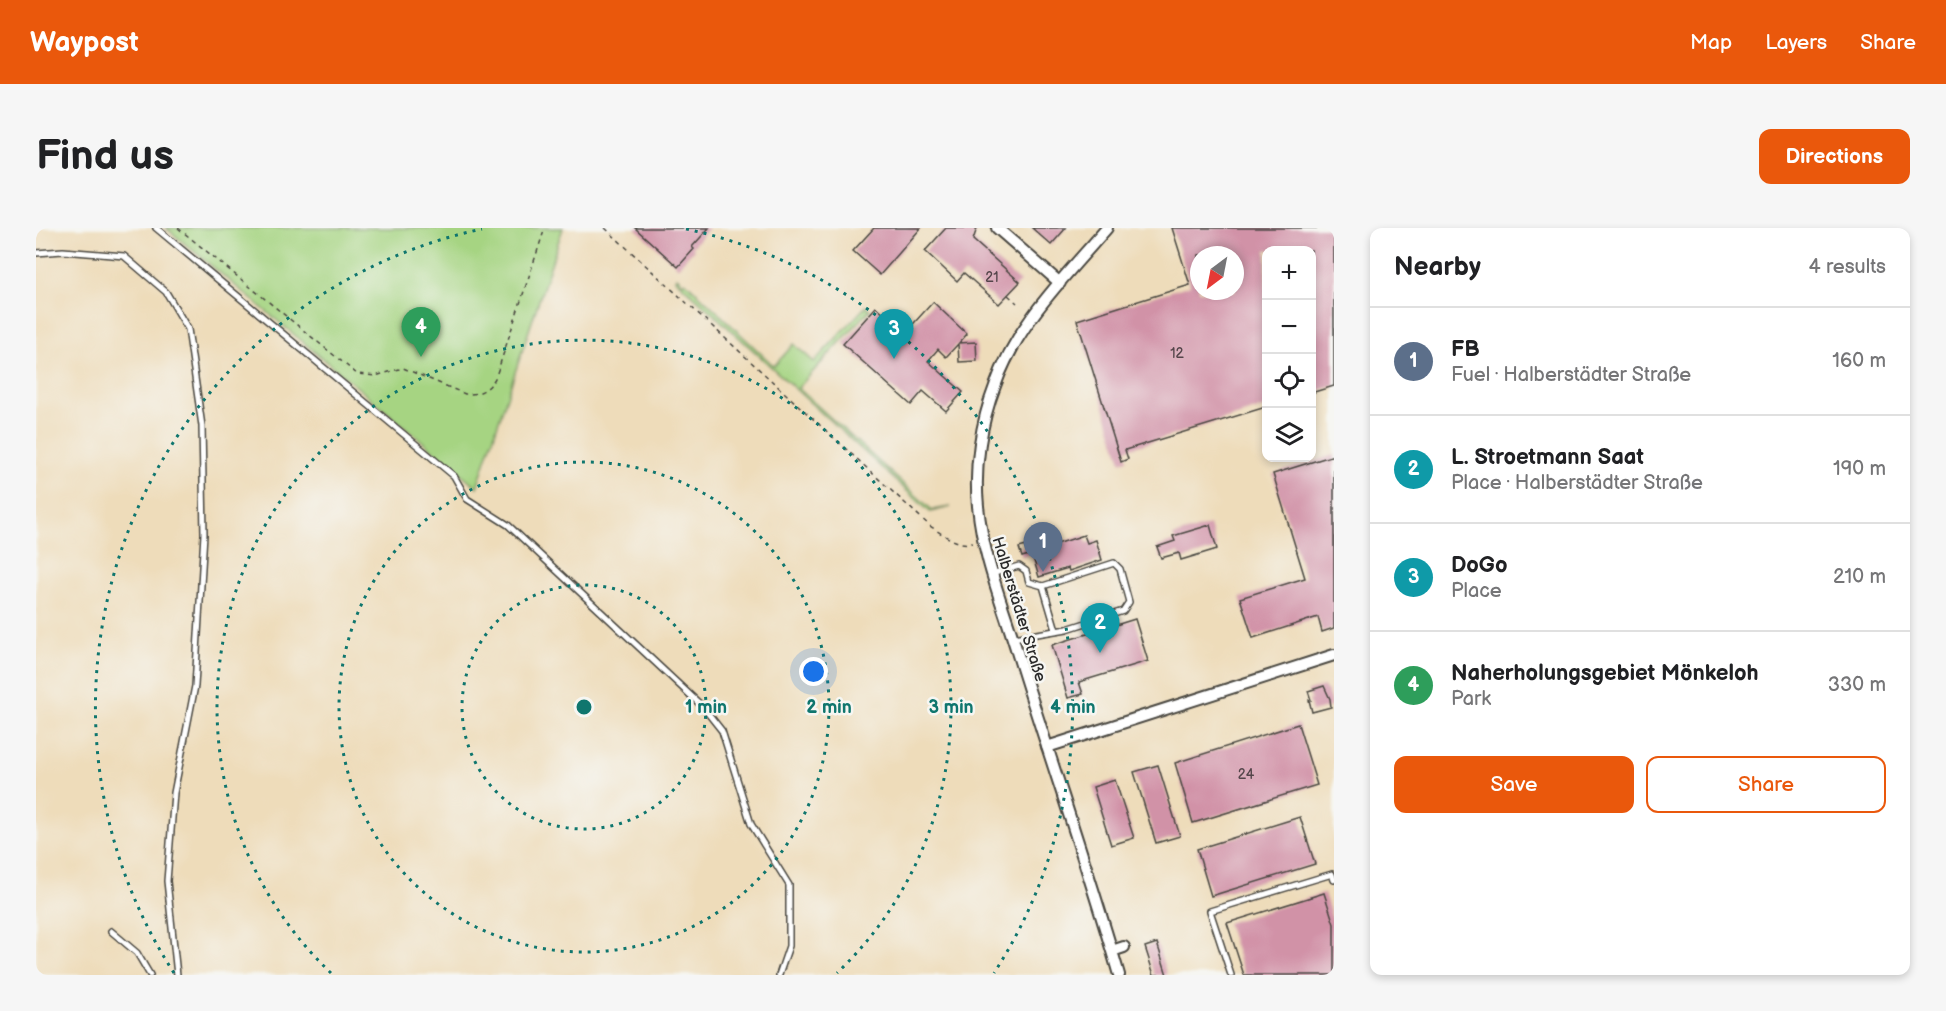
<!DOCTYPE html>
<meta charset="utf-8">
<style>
body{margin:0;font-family:"Balsamiq Sans",sans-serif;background:#f6f6f6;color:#202124}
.controls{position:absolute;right:18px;top:18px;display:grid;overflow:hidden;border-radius:12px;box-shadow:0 3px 9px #0003}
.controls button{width:54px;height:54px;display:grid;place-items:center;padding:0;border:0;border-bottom:2px solid #e0e0e0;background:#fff;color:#202124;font:30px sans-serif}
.compass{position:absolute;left:1154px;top:18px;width:54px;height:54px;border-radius:50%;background:#fff;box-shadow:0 3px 9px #0003;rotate:212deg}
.you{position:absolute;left:778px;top:444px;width:21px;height:21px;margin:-15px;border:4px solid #fff;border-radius:50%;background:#1a73e8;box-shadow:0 0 0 9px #1a73e833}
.badge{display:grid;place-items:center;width:39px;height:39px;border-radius:50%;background:#ea580c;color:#fff;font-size:20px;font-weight:700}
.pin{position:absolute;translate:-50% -50px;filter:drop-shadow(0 2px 3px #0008)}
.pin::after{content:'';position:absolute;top:32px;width:21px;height:18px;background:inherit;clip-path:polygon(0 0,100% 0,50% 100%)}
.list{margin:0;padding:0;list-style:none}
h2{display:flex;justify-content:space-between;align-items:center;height:78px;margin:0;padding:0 24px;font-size:26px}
h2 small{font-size:20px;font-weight:400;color:#757577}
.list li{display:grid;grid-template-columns:39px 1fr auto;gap:18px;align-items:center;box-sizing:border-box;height:108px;padding:0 24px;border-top:2px solid #e0e0e0}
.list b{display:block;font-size:22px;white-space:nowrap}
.list p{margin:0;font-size:20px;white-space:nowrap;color:#757577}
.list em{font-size:20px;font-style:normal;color:#757577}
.actions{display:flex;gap:12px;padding:18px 24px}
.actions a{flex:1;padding:14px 0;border:2px solid #ea580c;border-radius:12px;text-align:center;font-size:21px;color:#ea580c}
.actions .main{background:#ea580c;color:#fff}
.icon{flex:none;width:33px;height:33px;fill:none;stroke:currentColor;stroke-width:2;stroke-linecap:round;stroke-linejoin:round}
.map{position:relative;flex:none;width:1298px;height:747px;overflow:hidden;border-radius:12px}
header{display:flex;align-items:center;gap:36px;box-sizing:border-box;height:84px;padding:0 30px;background:#ea580c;color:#fff}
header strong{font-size:28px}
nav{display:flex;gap:33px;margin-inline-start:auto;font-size:21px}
.intro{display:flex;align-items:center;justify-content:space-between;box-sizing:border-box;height:144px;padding:0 36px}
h1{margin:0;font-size:42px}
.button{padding:15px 27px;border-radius:12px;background:#ea580c;color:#fff;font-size:21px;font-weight:700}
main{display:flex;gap:36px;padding:0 36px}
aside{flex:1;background:#fff;border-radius:12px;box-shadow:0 3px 9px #0003}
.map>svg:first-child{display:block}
</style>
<header>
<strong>Waypost</strong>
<nav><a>Map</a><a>Layers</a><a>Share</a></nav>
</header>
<div class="intro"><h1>Find us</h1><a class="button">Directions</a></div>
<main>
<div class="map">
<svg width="1298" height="747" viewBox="0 0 1298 747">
<rect width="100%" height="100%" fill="#f6f6f2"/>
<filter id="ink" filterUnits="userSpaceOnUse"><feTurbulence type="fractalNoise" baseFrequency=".0167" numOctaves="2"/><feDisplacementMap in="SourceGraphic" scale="12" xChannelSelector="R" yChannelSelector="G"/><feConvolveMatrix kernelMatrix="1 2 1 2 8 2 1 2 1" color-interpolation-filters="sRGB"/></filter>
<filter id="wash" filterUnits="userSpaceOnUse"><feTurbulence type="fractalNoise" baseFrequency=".008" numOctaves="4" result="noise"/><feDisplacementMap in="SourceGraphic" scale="24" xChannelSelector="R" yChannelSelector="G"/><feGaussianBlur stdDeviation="1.35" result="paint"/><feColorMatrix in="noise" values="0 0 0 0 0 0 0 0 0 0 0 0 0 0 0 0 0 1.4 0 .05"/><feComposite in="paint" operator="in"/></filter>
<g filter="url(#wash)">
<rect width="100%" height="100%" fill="#eedcba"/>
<!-- green -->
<path fill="#a6d482" stroke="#688056" stroke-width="1.5" d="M130,0H527L441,259Z
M641,49L647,55L649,53L738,138L758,116L778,134L830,78L834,82L762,160L896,282L915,279L894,284L639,51Z"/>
<g id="blocks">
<!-- building -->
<path fill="#d192a7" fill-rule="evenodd" d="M599,0H673L656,19L658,21L642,39Z
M838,0H885L844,47L817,23Z
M910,0H941L937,12L984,54L963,76L928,45L921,53L889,23Z
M996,0H1030L1015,17Z
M1136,0H1298V158L1275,165V22H1230V179L1089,222L1092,231L1085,234L1041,92L1154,57ZM1163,27H1199V63H1163Z
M897,74L931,106L923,115L940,114L941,133L923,134L922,116L910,129L902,121L892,133L927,164L910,183L887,163L875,177L807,116L840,79L869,105Z
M1298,227V400L1286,404L1282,389L1217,410L1204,370L1269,350L1237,246Z
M1174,297L1181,321L1145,332L1143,325L1125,330L1121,319L1139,313L1137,308Z
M1048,307L1051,315L1060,312L1066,332L1033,343L1032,340L1003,349L996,326L986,329L983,320L1008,313L1009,318L1018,315V317Z
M1099,391L1112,433L1043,454L1047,466L1032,470L1016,417Z
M1288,458L1294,471L1295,479L1276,484L1273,472H1275L1272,463Z
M1262,496L1281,557L1157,595L1139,535Z
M1122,537L1144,608L1120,615L1098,544Z
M1079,552L1098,610L1075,617L1057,559Z
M1264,589L1279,636L1175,668L1161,621Z
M1288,665L1298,696V747H1208L1191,695Z
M1121,715L1131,747H1118L1109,719Z"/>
</g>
</g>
<g filter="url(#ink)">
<use href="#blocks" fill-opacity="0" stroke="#484640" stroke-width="1.5"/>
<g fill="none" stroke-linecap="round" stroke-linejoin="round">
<!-- service casing -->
<g stroke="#484640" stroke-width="8">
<path id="service" d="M120,0L418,248L431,271L472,297L667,479L686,503L715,596L753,657V718L743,747
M0,25L27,23L88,28L130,64L152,101L166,198L168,306L159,458L138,565L131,653L141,747
M955,346L983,338L990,343L993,354L1007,358L1078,335L1084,341L1093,374L1087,383L1031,401L977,410
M1007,358L1020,402
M75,703L101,725L114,747
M1195,747L1174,683L1296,646L1298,652"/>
</g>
<!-- minor casing -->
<g stroke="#484640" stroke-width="14">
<path id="minor" d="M961,0L1024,55
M1071,0C1029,49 981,95 959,158C945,194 938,239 942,278C947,330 967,377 982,427C1015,534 1052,640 1083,747
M1011,519L1298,427
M1076,723L1088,719"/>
</g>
<!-- path -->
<path stroke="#484640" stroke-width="1.5" stroke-dasharray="4.5 4.5" stroke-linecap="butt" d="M142,0L321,146L339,148L367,140L429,166C444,167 454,161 460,148L509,0
M569,0L894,298C906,306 921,318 936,315
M972,67L981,75"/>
<!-- service -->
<use href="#service" stroke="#fff" stroke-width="5"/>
<!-- minor -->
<use href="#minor" stroke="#fff" stroke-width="10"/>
</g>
</g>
<!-- distance rings -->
<g fill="none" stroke="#0f766e" stroke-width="3" stroke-dasharray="3 6">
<circle cx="548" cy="479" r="122"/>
<circle cx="548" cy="479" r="245"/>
<path d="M295 745A367 367 0 1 1 801 745"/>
<path d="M138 745A489 489 0 0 1 446 1M650 1A489 489 0 0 1 958 745"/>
</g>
<g text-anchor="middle" stroke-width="5" stroke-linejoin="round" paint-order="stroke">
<!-- number labels -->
<g font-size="14" fill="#54454a">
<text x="956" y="54">21</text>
<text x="1141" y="130">12</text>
<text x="1210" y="551">24</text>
</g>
<!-- street labels -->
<g font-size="16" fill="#2b2b2b" stroke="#f6f6f2">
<text transform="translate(984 381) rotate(73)" y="6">Halberstädter Straße</text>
</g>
</g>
<circle cx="548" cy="479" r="9" fill="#0f766e" stroke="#f6f6f2" stroke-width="3"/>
<g font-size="18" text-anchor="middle" font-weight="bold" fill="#0f766e" stroke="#f6f6f2" stroke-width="5" stroke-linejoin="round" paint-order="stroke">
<text x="670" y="485">1 min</text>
<text x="793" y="485">2 min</text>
<text x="915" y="485">3 min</text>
<text x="1037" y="485">4 min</text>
</g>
</svg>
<div class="controls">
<button>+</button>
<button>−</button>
<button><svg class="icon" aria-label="locate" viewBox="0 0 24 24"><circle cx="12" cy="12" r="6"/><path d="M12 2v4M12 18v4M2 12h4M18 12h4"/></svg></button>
<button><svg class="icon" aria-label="layers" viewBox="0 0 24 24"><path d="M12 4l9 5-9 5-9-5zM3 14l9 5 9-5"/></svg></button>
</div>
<svg class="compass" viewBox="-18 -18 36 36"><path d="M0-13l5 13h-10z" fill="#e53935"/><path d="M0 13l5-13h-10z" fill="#757577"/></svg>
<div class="you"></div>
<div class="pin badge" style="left:1007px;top:344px;background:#5c6f8a">1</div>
<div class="pin badge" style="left:1064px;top:425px;background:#0f9aa8">2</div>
<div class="pin badge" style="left:858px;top:131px;background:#0f9aa8">3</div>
<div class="pin badge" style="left:385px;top:129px;background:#2e9e5b">4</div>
</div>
<aside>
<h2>Nearby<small>4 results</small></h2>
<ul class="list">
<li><span class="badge" style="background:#5c6f8a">1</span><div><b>FB</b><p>Fuel · Halberstädter Straße</p></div><em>160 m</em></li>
<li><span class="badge" style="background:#0f9aa8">2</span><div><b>L. Stroetmann Saat</b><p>Place · Halberstädter Straße</p></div><em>190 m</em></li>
<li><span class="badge" style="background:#0f9aa8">3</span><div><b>DoGo</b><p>Place</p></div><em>210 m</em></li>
<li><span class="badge" style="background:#2e9e5b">4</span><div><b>Naherholungsgebiet Mönkeloh</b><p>Park</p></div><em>330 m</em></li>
</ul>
<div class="actions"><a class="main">Save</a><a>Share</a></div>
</aside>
</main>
